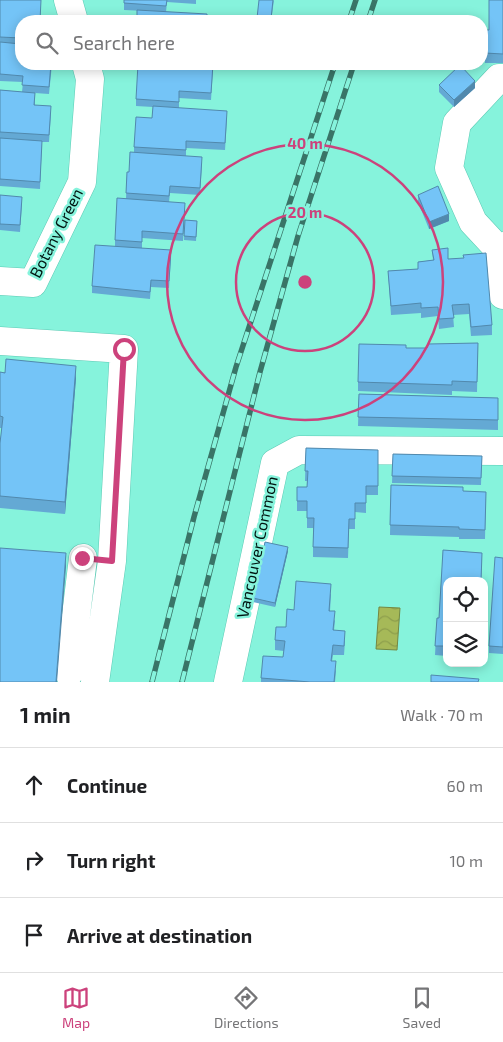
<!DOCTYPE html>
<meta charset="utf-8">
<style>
body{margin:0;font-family:"Exo 2",sans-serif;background:#f2f2f2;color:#202124}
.controls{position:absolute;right:15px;bottom:15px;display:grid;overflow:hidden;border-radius:10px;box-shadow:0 2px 12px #0003}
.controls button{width:45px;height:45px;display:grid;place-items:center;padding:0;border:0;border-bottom:1px solid #e0e0e0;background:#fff;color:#202124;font:25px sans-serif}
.stop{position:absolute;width:15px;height:15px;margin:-11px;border:4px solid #cc427c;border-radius:50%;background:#fff}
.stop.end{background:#cc427c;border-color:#fff;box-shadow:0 1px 5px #0008}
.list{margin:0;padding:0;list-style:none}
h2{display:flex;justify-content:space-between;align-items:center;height:65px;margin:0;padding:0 20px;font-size:21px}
h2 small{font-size:16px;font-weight:400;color:#757577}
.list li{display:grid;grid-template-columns:32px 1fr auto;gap:15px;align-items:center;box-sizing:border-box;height:75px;padding:0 20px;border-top:1px solid #e0e0e0}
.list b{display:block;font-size:19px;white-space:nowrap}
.list em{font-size:16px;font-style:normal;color:#757577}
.icon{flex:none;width:28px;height:28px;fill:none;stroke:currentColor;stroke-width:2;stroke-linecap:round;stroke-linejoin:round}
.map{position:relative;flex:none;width:503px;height:682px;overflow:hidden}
.search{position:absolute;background:#fff;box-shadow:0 2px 12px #0003;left:15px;right:15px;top:15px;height:55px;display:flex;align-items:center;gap:12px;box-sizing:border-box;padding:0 18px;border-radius:20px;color:#757577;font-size:19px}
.sheet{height:290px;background:#fff}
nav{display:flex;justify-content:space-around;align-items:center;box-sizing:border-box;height:70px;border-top:1px solid #e0e0e0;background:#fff;font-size:14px;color:#757577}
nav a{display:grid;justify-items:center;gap:2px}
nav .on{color:#cc427c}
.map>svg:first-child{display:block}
</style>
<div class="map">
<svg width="503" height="682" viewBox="0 0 503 682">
<defs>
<pattern id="water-waves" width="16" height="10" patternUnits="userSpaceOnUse" patternTransform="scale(1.25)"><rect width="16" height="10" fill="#a6b958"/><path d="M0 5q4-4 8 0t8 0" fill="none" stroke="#8d9e4c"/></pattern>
</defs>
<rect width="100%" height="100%" fill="#86f3dc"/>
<!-- water -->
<path fill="url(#water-waves)" stroke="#748842" d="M379,607L400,608L397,650L376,649Z"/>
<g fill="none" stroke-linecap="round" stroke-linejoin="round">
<!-- minor casing -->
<g stroke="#5bcab4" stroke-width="29">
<path id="minor" d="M68,0L74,21
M503,246L500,251L503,295
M500,251L473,222L449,168L457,123L499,78H503
M0,281L33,283L82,182L90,79L86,64
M0,341L124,349L112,561L95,682
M69,673L83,558
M228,682L275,463L299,450L503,451"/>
</g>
<!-- minor -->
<use href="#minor" stroke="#fff" stroke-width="28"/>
<!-- rail casing -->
<g stroke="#397467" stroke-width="5.5">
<path id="rail" d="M349,21L356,0
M368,21L375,0
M152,682L194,517L236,367L335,64
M182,682L260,372L298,236L354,64"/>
</g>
<!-- rail -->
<use href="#rail" stroke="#86f3dc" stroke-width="4" stroke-dasharray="11" stroke-linecap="butt"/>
</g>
<!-- wall -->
<path fill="#64a9d4" d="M0,0L21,21V64H52L49,94L35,93V105L51,113L49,142H42L40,189L0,186V90L22,92L23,82L0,81Z
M124,0H196V4L167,2L166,12L124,10Z
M274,0L271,21H257V18Z
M503,0V63H485V30H489Z
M213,69L211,100L179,98V108L227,118L225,150L186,148V156L202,164L200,195L170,193L169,202L185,210L183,241L142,238V248L171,257L169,288L151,287L150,299L92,293V286L115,246V240L126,199L127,172H129L134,153V147L152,118L153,107L136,106V99Z
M439,85L475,88L454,107L439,92Z
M0,195L22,204L20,232L0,230Z
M418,195L449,221L429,229L418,202Z
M185,220L197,221L196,241L184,240Z
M432,250L448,259L492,325V335L471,336L469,314L453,315L454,327L439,329L438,316L421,318V313L391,315L388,271L418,269V262L433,260Z
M478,343L477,392L452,391V395L358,391V382L406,348H427Z
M0,372L76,378L65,514L0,508V443L2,428H0Z
M359,394L498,398V430L358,426Z
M306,448L378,450V495H366V513L355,512V529H349L348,558L313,557V528H307V511H297V487H307V481H305Z
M393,454L482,456L481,485L392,483Z
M391,485L463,491L486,492L485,539H459V537L390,535Z
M443,550L482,553L481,581H447V656L435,655L437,618H439Z
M288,551L275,607L253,602V598Z
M503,558V654L489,653V646Z
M331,594L330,611L335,621L334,630L345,641L344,655H333L332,661L336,671L335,682H261V678L283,657L284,651L275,650V640L286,627L294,610Z"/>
<!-- shaded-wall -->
<path fill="#5189ad" d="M475,81V88L454,107V100Z
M449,214V221L429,229V222Z
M76,366V378L65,514V502Z
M288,547V551L275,607V603Z
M66,553V567L57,682H56Z"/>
<!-- building -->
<path fill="#74c4f7" stroke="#5189ad" d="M0,0H41L40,21H21V38L0,37Z
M124,0H167L166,6L124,3Z
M259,0H273L271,19L257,18Z
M489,0H503V54L485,53V30H489Z
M137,10L207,14V16L219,17L218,21H137Z
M0,42L21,44V64H51L49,87L22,85L23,76L0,74Z
M138,64H213L211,93L179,91V102L136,99Z
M460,65L475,81L454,100L439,85Z
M0,90L35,93L34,105L51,106L49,135L0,132Z
M153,106L227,111L225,143L186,141V150L134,147L136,117L152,118Z
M0,138L42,141L40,182L0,179Z
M130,152L202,157L200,188L170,186L169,196L126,193L127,172H129Z
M438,186L449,214L429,222L418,195Z
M0,195L22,197L20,225L0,224Z
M117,198L185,203L183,234L142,231V242L115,240Z
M185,220L197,221L196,237L184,236Z
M95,245L171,250L169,281L151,280L150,292L92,286Z
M448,248V259L464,258L463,255L486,253L492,325L471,327L469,304L452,305L454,318L439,319L438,307L421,308V303L391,306L388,271L418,269V262L434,260L432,250Z
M478,343L477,382L452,381V385L358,382L359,344L406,345V348H427L428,344Z
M6,359L76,366L65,502L0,496V443L3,417L0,416V372L5,373Z
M359,394L498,398V420L358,417Z
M306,448L378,450V486H366V503H355V519H349L348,548L313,547L314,518H307V501H297V487H307L308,471H305Z
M393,454L482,456L481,478L392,476Z
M391,485L463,487V491L486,492L485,530L459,529V527L390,525Z
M265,542L288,547L275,603L253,598Z
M0,548L66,553L56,682H0Z
M443,550L482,553L481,581H447V646H435L437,618H439Z
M495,557L503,558V647L489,646Z
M296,581L331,584L329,611H335L333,630L345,631L344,646L333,645L331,661H336L334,682H310L261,678L263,656L283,657L285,641L275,640L276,627H286L287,609L294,610Z
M431,675L479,679L478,682H431Z"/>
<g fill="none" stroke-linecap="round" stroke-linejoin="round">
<!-- route -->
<path stroke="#cc427c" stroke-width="6" d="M82,558L112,561L124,349"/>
</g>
<!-- distance rings -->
<g fill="none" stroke="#cc427c" stroke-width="2.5">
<circle cx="305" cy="282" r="69"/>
<circle cx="305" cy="282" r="138"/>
</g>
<g text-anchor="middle" stroke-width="5" stroke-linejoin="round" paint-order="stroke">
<!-- street labels -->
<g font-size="16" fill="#001410" stroke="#86f3dc">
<text transform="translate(56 233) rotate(-63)" y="6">Botany Green</text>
<text transform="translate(257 547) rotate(-78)" y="6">Vancouver Common</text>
</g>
</g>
<circle cx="305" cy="282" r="8" fill="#cc427c" stroke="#86f3dc" stroke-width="2.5"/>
<g font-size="15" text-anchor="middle" font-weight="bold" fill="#cc427c" stroke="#86f3dc" stroke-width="5" stroke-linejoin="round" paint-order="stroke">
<text x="305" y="149">40 m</text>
<text x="305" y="218">20 m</text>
</g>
</svg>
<div class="controls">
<button><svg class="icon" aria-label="locate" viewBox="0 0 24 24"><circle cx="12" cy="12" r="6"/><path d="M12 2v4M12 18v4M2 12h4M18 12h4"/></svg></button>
<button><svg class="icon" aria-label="layers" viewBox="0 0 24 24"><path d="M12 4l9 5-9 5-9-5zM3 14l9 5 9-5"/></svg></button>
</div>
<div class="stop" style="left:124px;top:349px"></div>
<div class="stop end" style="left:82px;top:558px"></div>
<div class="search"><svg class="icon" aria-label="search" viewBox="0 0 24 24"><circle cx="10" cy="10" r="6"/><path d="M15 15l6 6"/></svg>Search here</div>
</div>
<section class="sheet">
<h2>1 min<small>Walk · 70 m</small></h2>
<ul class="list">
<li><svg class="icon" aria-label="ahead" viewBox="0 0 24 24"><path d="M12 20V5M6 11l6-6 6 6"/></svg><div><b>Continue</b></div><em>60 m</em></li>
<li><svg class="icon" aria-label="right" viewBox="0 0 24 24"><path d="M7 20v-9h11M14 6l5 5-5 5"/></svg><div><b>Turn right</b></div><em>10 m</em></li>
<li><svg class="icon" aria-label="arrive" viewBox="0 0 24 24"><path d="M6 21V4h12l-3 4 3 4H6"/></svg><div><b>Arrive at destination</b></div></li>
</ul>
</section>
<nav>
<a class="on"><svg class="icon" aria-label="map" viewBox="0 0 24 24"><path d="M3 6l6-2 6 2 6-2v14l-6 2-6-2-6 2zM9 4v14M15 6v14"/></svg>Map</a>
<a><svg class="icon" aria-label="directions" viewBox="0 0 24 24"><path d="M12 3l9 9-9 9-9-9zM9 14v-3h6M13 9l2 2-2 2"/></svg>Directions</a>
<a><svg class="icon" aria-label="saved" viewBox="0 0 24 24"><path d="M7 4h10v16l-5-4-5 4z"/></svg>Saved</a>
</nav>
